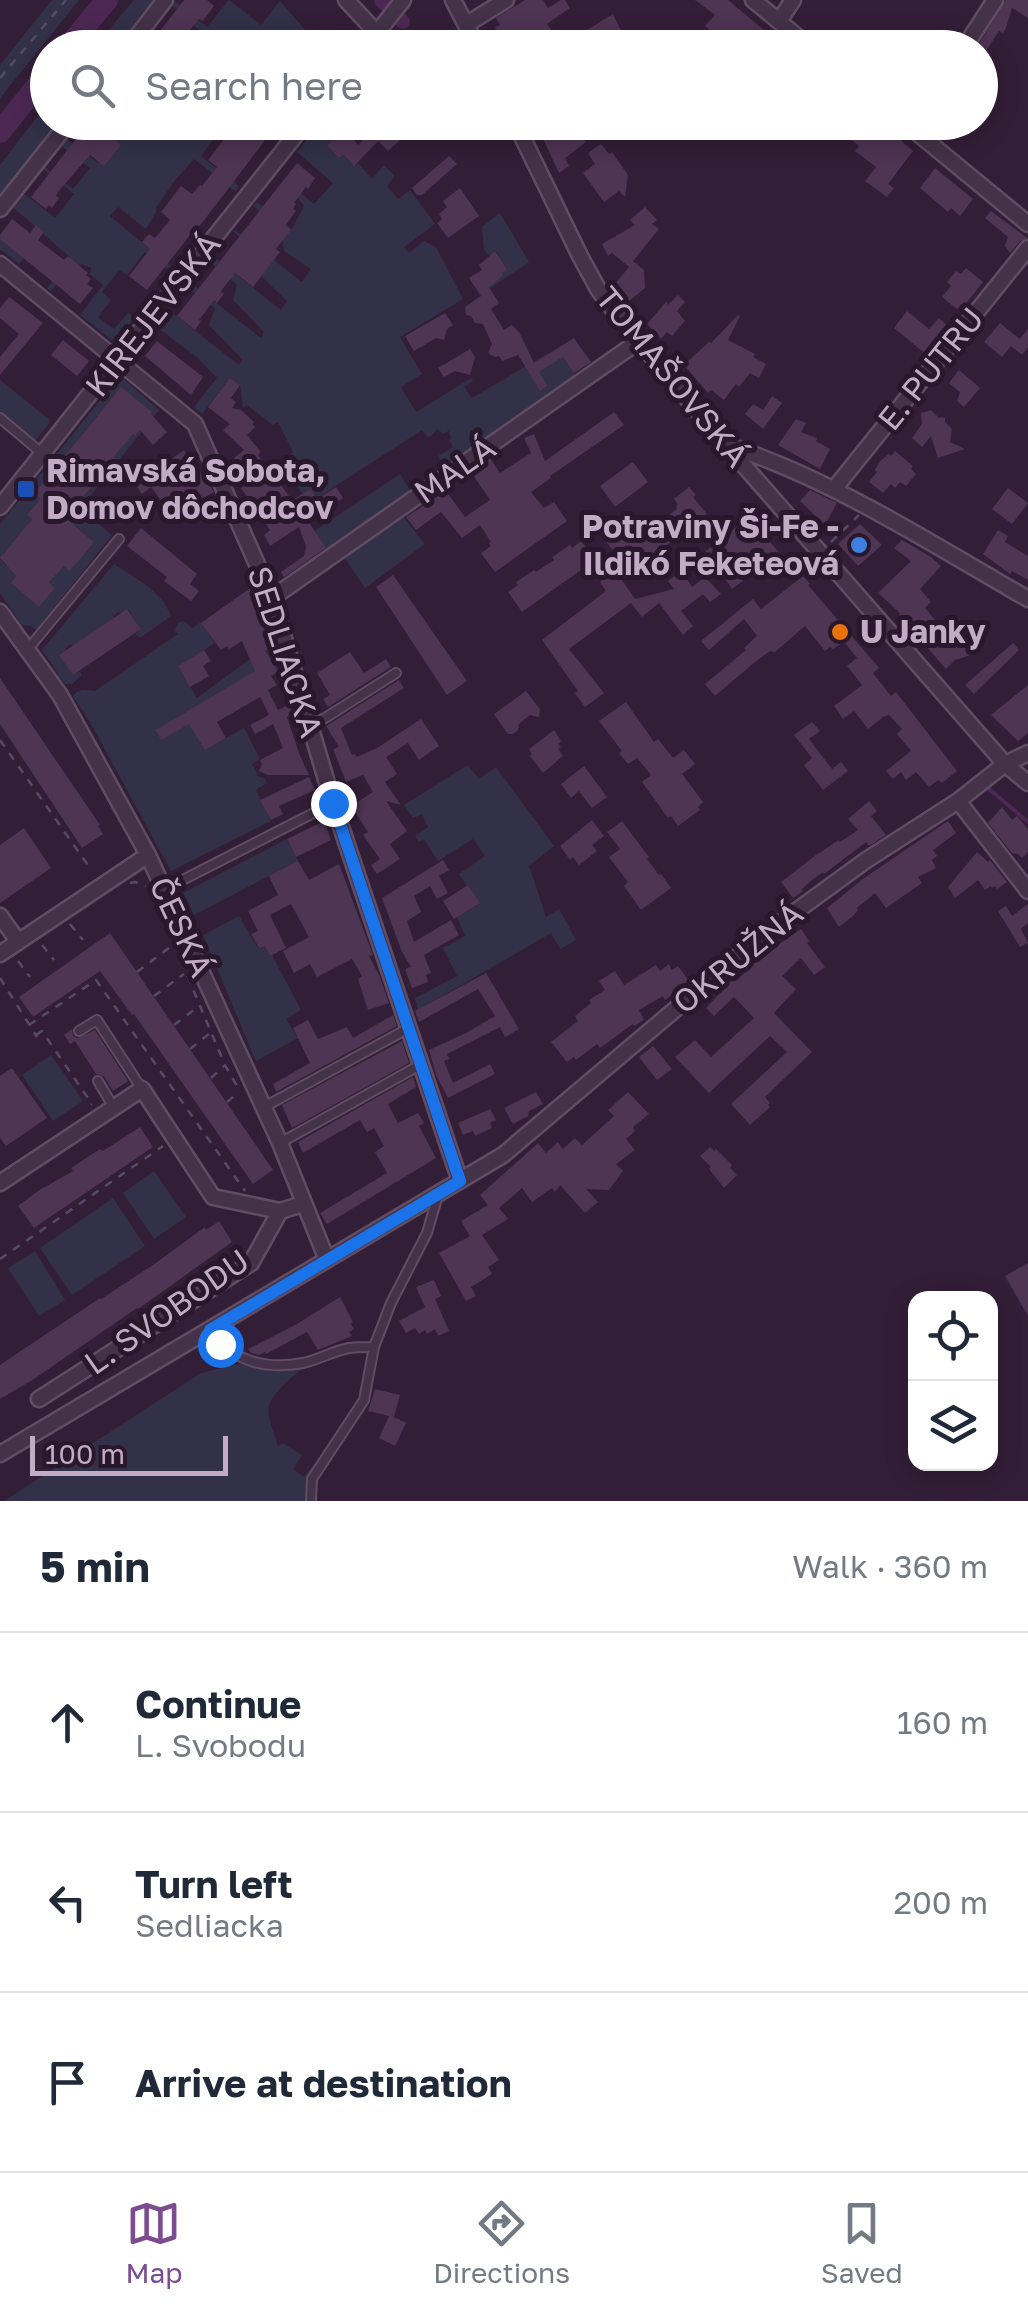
<!DOCTYPE html>
<meta charset="utf-8">
<style>
body{margin:0;font-family:"Golos Text",sans-serif;background:#f6f6f7;color:#1f2937}
.controls{position:absolute;right:30px;bottom:30px;display:grid;overflow:hidden;border-radius:20px;box-shadow:0 5px 25px #0003}
.controls button{width:90px;height:90px;display:grid;place-items:center;padding:0;border:0;border-bottom:2px solid #e0e1e3;background:#fff;color:#1f2937;font:50px sans-serif}
.scale{position:absolute;left:30px;bottom:25px;width:198px;box-sizing:border-box;padding-left:10px;border:5px solid #c2acc5;border-top:0;font-size:28px;line-height:35px;white-space:nowrap;color:#c2acc5;-webkit-text-stroke:8px #29182c;paint-order:stroke}
.stop{position:absolute;width:30px;height:30px;margin:-22px;border:8px solid #1a73e8;border-radius:50%;background:#fff}
.stop.end{background:#1a73e8;border-color:#fff;box-shadow:0 2px 10px #0008}
.list{margin:0;padding:0;list-style:none}
h2{display:flex;justify-content:space-between;align-items:center;height:130px;margin:0;padding:0 40px;font-size:42px}
h2 small{font-size:32px;font-weight:400;color:#747a83}
.list li{display:grid;grid-template-columns:65px 1fr auto;gap:30px;align-items:center;box-sizing:border-box;height:180px;padding:0 40px;border-top:2px solid #e0e1e3}
.list b{display:block;font-size:38px;white-space:nowrap}
.list p{margin:0;font-size:32px;white-space:nowrap;color:#747a83}
.list em{font-size:32px;font-style:normal;color:#747a83}
.icon{flex:none;width:55px;height:55px;fill:none;stroke:currentColor;stroke-width:2;stroke-linecap:round;stroke-linejoin:round}
.map{position:relative;flex:none;width:1028px;height:1501px;overflow:hidden}
.search{position:absolute;background:#fff;box-shadow:0 5px 25px #0003;left:30px;right:30px;top:30px;height:110px;display:flex;align-items:center;gap:25px;box-sizing:border-box;padding:0 35px;border-radius:55px;color:#747a83;font-size:38px}
.sheet{height:670px;background:#fff}
nav{display:flex;justify-content:space-around;align-items:center;box-sizing:border-box;height:140px;border-top:2px solid #e0e1e3;background:#fff;font-size:28px;color:#747a83}
nav a{display:grid;justify-items:center;gap:5px}
nav .on{color:#7b4d90}
.map>svg:first-child{display:block}
</style>
<div class="map">
<svg width="1028" height="1501" viewBox="0 0 1028 1501">
<rect width="100%" height="100%" fill="#331e37"/>
<!-- green -->
<path fill="#333149" d="M52,0H79L0,98V65Z
M134,0H157L119,47L93,48Z
M229,0L261,25L280,1L320,47H195L192,43L200,31L172,5L174,1L207,27Z
M47,104L48,122L58,123L0,195V165Z
M96,123H102L119,135L130,123H226L201,156L239,186L235,191L194,159L175,180L156,208L157,210L146,229L118,207L110,216L174,269L171,271L145,252L127,275L119,270L102,292L111,300L98,317L114,329L128,313L135,318L118,338L112,340L80,315L103,285L90,274L91,268L82,264L61,278L51,291L47,288L71,258L43,234L19,264L0,249V239L39,237L44,233L12,207L23,193L55,218L74,194L43,169L45,167L73,189L90,168L61,146L67,139L98,163L117,139Z
M321,123H334L342,133L328,145L339,158L344,155L354,166L358,163L372,179L384,165L395,176L387,186L398,199L410,190L435,224L404,247L409,253L424,241L436,247L463,299L400,337L422,374L401,387L416,412L471,378L473,381L464,387L472,398L557,348L526,368L531,377L563,357L576,376L447,470L438,456L453,447L449,440L451,438L449,431L443,434L438,429L428,438L422,430L317,498L311,489L303,494L292,480L290,455L293,452L278,422L273,425L247,405L243,408L240,385L230,378L202,414L194,407L217,378L198,358L158,328L171,312L239,365L243,360L209,325L215,308L189,289L192,284L261,338L264,332L233,300L237,285L210,262L214,257L281,310L287,301L261,276L258,255L234,232L235,230L302,282L311,269L284,251L282,234L254,206L257,202L292,229L304,206L284,180L314,204L333,183L297,152Z
M500,213L529,262L480,295L478,291L503,277L502,273L507,269L496,251L489,255L484,250L482,227Z
M120,376L159,410L80,509L112,535L36,630L32,626L22,625L0,593V559L16,576L11,583L39,607L55,588L42,573L94,542L76,526L69,533L62,527L71,510L116,460L114,457L133,434L136,435L148,420L97,416L35,494L46,503L28,515L32,519L0,558V524Z
M0,380L51,421L35,441L0,413Z
M400,474L412,494L329,553L314,531Z
M403,516L425,544L365,588L344,557Z
M114,564C135,578 162,591 171,616L140,638L135,634L141,629L128,609L120,613L118,612L113,616L114,618L73,646L71,644L65,648L66,650L60,654L73,675L80,671L82,675L72,684H65L42,650Z
M184,621L192,628L201,622L215,643L178,666L197,698L250,659L273,648L278,672L217,708L205,750L244,728L260,759L252,764L258,776L265,779L267,783L256,790L271,821L171,871L90,722L73,696C79,688 85,690 95,691L178,634L175,630L178,623Z
M468,765L479,779L496,767L554,846L529,866L546,917L559,909L576,940L560,949L551,933L418,1010L415,998L457,976L443,948L465,936L457,917L479,904L459,874L485,856L473,839L438,861L424,839L419,842L415,836L428,827L422,814L413,818L404,805Z
M287,839L298,861L194,915L183,893Z
M239,916L258,948L265,946L270,956L272,955L301,1010L286,1019L298,1038L256,1061L203,935Z
M51,1055L83,1101L53,1121L22,1075Z
M154,1171L186,1217L154,1239L123,1193Z
M113,1198L145,1246L72,1295L40,1248Z
M35,1251L65,1300L39,1316L8,1268Z
M239,1364L279,1370L304,1368C294,1374 273,1393 269,1405C266,1416 275,1435 278,1446L283,1443L302,1455L293,1469L304,1477L315,1463L306,1501H4L201,1373Z"/>
<g fill="none" stroke-linecap="round" stroke-linejoin="round">
<!-- stream -->
<path stroke="#4d2854" stroke-width="4" d="M988,788L1028,822"/>
<!-- canal -->
<path stroke="#4d2854" stroke-width="14" d="M381,0L403,22"/>
<!-- river -->
<path stroke="#4d2854" stroke-width="22" d="M67,48L107,0
M0,132L48,72"/>
</g>
<!-- building -->
<path fill="#4e3553" d="M184,0H207L214,6L203,21L199,19L185,36L188,37L180,48H147Z
M525,0H543L548,8L561,0H565L570,8L547,24L558,39L545,48H523L519,42L510,48H489L501,39L495,27L500,25L496,18Z
M695,0H728L785,48H752L742,40L739,44L734,40L729,46L705,26L715,15Z
M1006,0H1028V18L1012,8L1006,28L1003,33L999,31L980,60V42Z
M613,14L625,39L607,48H596L587,30Z
M89,122H116L107,134L121,145L104,166L90,155L58,192L56,196L59,198L52,208L49,205L46,209L31,197Z
M215,122H279L192,236L190,235L147,290L129,276L150,249L142,242L149,234L155,238L170,220L161,212L181,186L192,194L200,185L202,186L217,167L208,160L229,133Z
M382,122H403L410,131L388,151L378,141L354,166L344,155L339,158L327,145L342,133L350,139L352,137L358,145Z
M565,122H575L581,131L578,133L586,142L565,158L569,166L559,173L543,139Z
M844,122H884L901,137L899,139L913,151L888,184L894,188L887,197L865,181L876,167L855,151L859,146L838,129Z
M601,144L609,154L612,152L628,175L625,197L619,191L604,202L583,173L595,164L588,153Z
M449,156L457,164L422,195H417L412,188Z
M297,163L315,178L308,189L306,187L294,203L296,204L293,209L296,211L285,226L291,230L276,249L280,252L253,287L235,273L221,291L224,294L217,303L214,300L199,320L201,321L195,330L177,316Z
M935,168L973,199L960,216L951,208L948,212L920,188Z
M460,188L479,216L448,238L437,223L442,219L439,214L447,207L443,201Z
M645,207L657,220L652,224L659,229L633,261L644,270L645,288L628,302L614,285L629,267L612,253L608,256L602,244L635,225L630,220Z
M991,211L1027,238L1020,241L1010,253L1005,246L1008,237L985,218Z
M12,219L30,233L36,225L44,232L38,240L64,260L68,256L88,273L86,275L91,279L87,284L93,288L80,304L0,239V235Z
M495,251L507,269L502,273L503,276L489,287L499,303L491,309L504,330L512,325L519,332L534,363L574,338L591,362L574,373L563,357L539,372L547,386L540,391L518,355L502,361L499,356L495,357L488,353L492,344L483,324L475,323L471,316L466,315L465,307L481,296L469,278L482,270L479,265Z
M966,268L983,282L964,306L961,304L957,309L942,297L951,286L947,282L956,271L961,274Z
M678,295L685,302L677,311L685,321L672,336L667,332L661,339L647,324L667,301L668,305Z
M9,297L43,323L0,375V357L19,334L0,318V308Z
M907,311L929,329L939,318L950,328L928,356L894,328Z
M445,313L453,325L447,329L444,340L436,338L414,351L405,336Z
M738,315L740,316L728,340L755,354L753,357L766,364L759,378L750,373L739,387L736,384L724,400L711,390L708,393L684,365L709,342L711,343Z
M1000,323L1020,339L1028,329V347L1022,355L1011,346L1002,357L984,342Z
M63,340L89,361L77,376L51,355Z
M157,341L203,377L191,395L145,356Z
M470,349L475,357L470,375L455,371L444,377L438,368Z
M959,370L980,388L964,407L957,401L960,392L949,383Z
M230,378L240,385L231,398L236,402L232,408L241,410L254,422L252,424L255,427L247,435L261,452L258,455L292,500L311,489L317,499L336,487L343,498L308,521L326,548L284,577L281,572L304,556L306,547L299,527L270,546L264,535L270,530L241,488L253,480L234,458L244,450L223,430L230,424L208,407Z
M121,387L152,412L151,414L167,432L153,445L140,430L135,436L133,434L114,457L117,459L71,510L74,513L68,520L94,542L70,571L64,566L49,582L55,588L39,607L11,583L16,576L0,558L32,519L27,515L41,499L34,494Z
M772,396L782,403L763,429L745,414L753,404L763,410Z
M931,410L939,418L945,417V422L952,429L950,442L965,449L938,458L931,436L922,447L912,438L922,424L921,413Z
M614,412L624,425L550,476L551,478L531,492L544,508L554,502L567,521L495,572L481,553L491,546L489,543L491,542L480,525L462,538L441,512L416,530L406,517L446,491L465,517L490,500L471,472L479,466L490,458L500,473L531,453L524,438L534,434L545,461Z
M796,419L806,423L801,432L817,438L816,441L830,449L820,469L778,445Z
M184,450L214,492L192,505L187,497L168,510L151,487L142,494L136,485Z
M895,451L913,466L911,469L916,474L906,486L900,482L895,488L891,484L883,493L869,482L877,472L875,470L880,461L889,454L891,456Z
M633,462L648,482L615,507L600,486Z
M689,487L696,495L693,497L707,514L622,580L635,599L674,589L668,581L681,571L692,587L705,577L721,594L710,602L703,594L681,611L693,626L683,635L659,603L642,617L631,603L569,649L604,693L585,707L575,693L578,691L542,640L606,591L600,582L624,564L598,532L613,521L630,543L677,509L676,506L678,505L674,499Z
M1008,488L1028,503L1012,524L992,509Z
M810,490L837,503L825,525L800,501Z
M749,517L782,556L771,565L768,562L762,566L732,589L725,579L732,574L720,558L708,565L701,555Z
M860,524L882,545L858,566L838,544Z
M141,528L197,574L190,584L199,591L191,601L164,581L167,577L127,546Z
M998,530L1008,536L1005,542L1028,556V580L1012,571L1010,574L983,554Z
M902,540L931,557L941,566L920,589L931,602L925,608L943,629L958,617L968,629L975,623L984,633L974,642L979,646L977,653L955,660L946,669L899,615L900,613L878,593L911,561L894,548Z
M581,541L595,560L522,612L508,592L518,585L516,582L534,570L536,572L554,560L552,557L570,545L572,548Z
M393,575L467,681L447,695L376,587Z
M803,576L810,584L808,585L879,668L873,673L891,696L896,692L957,771L942,783L938,780L929,787L916,772L906,780L901,772L893,779L886,771L911,751L897,734L902,729L889,715L883,717L868,729L854,711L843,719L834,706L862,685L847,666L857,658L844,642L833,649L830,647L825,651L805,626L775,652L770,651L755,662L715,696L705,684L746,650L744,648L757,636L744,619L709,650L701,641L753,599L761,609Z
M253,586L263,615L260,617L273,648L265,651L278,672L271,676L277,685L268,690L278,710L292,703L295,712L287,717L300,756L309,775H268L259,771L262,764L260,760L283,748L273,724L255,734L250,725L269,715L260,697L217,722L226,738L205,750L189,724L161,740L156,730L255,671L242,641L229,649L227,646L221,650L201,623Z
M127,609L141,629L73,675L59,655Z
M1013,643L1019,650L974,694L965,685Z
M204,650L211,661L203,666L209,676L190,687L178,666Z
M350,652L364,673L386,659L391,667L328,707L323,699L330,695L317,673Z
M0,678L100,825L98,826L103,834L82,848L0,724Z
M399,680L404,688L341,728L352,755L355,754L357,757L377,748L421,719L439,746L419,760L408,743L386,757L397,774L385,782L401,805L386,801L407,831L390,844L400,859L377,874L371,865L380,859L363,835L368,832L351,806L373,792L363,775L346,782L333,749L339,747L326,726Z
M1028,685V733L1018,741L991,715Z
M526,691L540,709L539,717L530,715L519,724L518,730L513,734H508L494,714Z
M626,702L654,742L658,739L673,758L684,750L695,764L682,774L703,802L698,807L700,810L678,826L671,816L668,818L642,782L651,775L637,758L628,764L619,753L622,751L599,721Z
M812,722L820,731L809,739L832,769L841,762L848,771L823,790L804,765L812,758L794,735Z
M554,730L561,741L558,744L561,747L558,749L563,756L543,773L530,756L532,754L529,749Z
M584,766L607,797L592,808L579,791L571,798L561,784Z
M309,777L315,790L279,806L283,814L271,820L260,800Z
M869,801L877,811L871,816L886,835L869,846L866,842L824,874L823,872L812,880L802,889L803,891L793,898L781,882L816,855L839,840L840,842L858,830L848,819Z
M1002,807L1012,820L1017,816L1028,829V852L1022,858L1018,854L1012,853L988,823Z
M592,820L604,836L592,845L597,851L579,865L573,857L570,860L560,846Z
M324,821L331,840L296,857L287,839Z
M622,821L649,857L647,859L659,875L661,874L671,888L641,910L624,886L628,882L609,857L620,849L607,832Z
M948,821L956,833L933,850L937,856L932,860L936,868L918,877L922,883L886,908L875,893L857,908L858,910L854,915L839,927L827,908L864,878Z
M24,828L51,868L0,903V845Z
M977,852L988,862L990,860L1007,882L997,889L995,886L992,888L991,886L985,890L978,880L955,898L948,887Z
M443,860L449,870L439,876L448,893L437,899L430,886L414,896L421,912L407,921L414,942L451,920L459,935L424,955L431,973L426,975L428,982L412,988L405,969L411,967L402,952L382,898Z
M298,861L309,880L339,864L373,955L369,956L379,975L389,1003L368,1010L358,979L362,976L352,959L317,977L310,964L294,973L283,951L309,937L291,904L270,915L286,948L270,956L265,946L259,948L251,934L258,931L248,911L278,895L269,876Z
M468,885L480,903L454,919L443,901Z
M1028,904V923L1021,929L1028,943L1020,947L998,911L1006,906L1012,916Z
M801,929L809,941L807,943L825,967L814,975L801,958L782,976L796,989L774,1013L812,1052L765,1097L770,1103L768,1105L770,1107L750,1125L731,1104L787,1052L770,1036L709,1093L675,1057L695,1040L711,1057L754,1018L734,997L714,1016L706,1008L734,978L736,981L760,958Z
M110,933L273,1170L253,1184L134,1014L132,1015L100,971L33,1017L19,997Z
M669,964L672,970L678,966L690,982L665,1000L663,996L639,1010L644,1020L634,1026L633,1024L600,1048L597,1044L576,1060L574,1057L567,1062L551,1042L578,1021L575,1016L591,1003L589,1000L605,990L599,981L615,971L624,985L656,965L660,971Z
M486,973L519,1029L505,1037L500,1027L447,1054L449,1059L444,1061L453,1083L490,1064L495,1074L448,1098L436,1075L429,1050L466,1033L495,1016L478,989L419,1022L415,1011Z
M393,1015L397,1026L276,1092L273,1084L310,1063L293,1028L308,1020L318,1039L347,1027L353,1038Z
M72,1029L73,1036L78,1038L95,1030L128,1081L113,1091L104,1076L96,1074L75,1041L77,1040L70,1044L64,1035Z
M402,1041L409,1063L292,1128L282,1105Z
M653,1046L672,1069L657,1080L639,1057Z
M12,1068L47,1118L6,1146L0,1138V1076Z
M413,1077L416,1087L388,1104L398,1123L418,1113L424,1123L419,1126L436,1158L327,1224L320,1213L387,1173L375,1152L384,1146L374,1128L367,1132L360,1120L303,1153L298,1142Z
M536,1092L543,1104L529,1111L528,1116L513,1124L504,1108Z
M628,1092L649,1114L633,1127L635,1131L626,1139L635,1150L616,1164L623,1171L609,1190L586,1189L598,1202L585,1213L560,1185L555,1192L552,1188L532,1202L522,1188L499,1208L508,1219L482,1235L499,1260L488,1267L492,1274L471,1287L476,1296L466,1301L439,1253L470,1236L461,1221L488,1205L480,1195L538,1143L546,1153L558,1142L563,1149L575,1138L582,1145L614,1116L608,1110Z
M490,1109L496,1120L490,1123L492,1128L475,1136L473,1131L463,1135L458,1123Z
M140,1127L153,1147L34,1228L18,1206L38,1191L73,1171L71,1168L100,1149L103,1151Z
M710,1147L714,1151L716,1149L732,1165L730,1168L737,1175L724,1188L709,1169L711,1167L700,1156Z
M219,1221L232,1242L138,1309L137,1308L34,1379L0,1399V1365L100,1298L101,1299L153,1265L205,1227L206,1230Z
M1028,1263V1316L1005,1276Z
M434,1280L441,1296L435,1299L449,1331L438,1336L435,1329L427,1334L425,1330L419,1334L415,1328L406,1333L399,1321L425,1307L416,1287Z
M340,1297L353,1322L351,1324L354,1329L349,1332L352,1336L318,1350L307,1332L266,1354L265,1352L259,1355L251,1353L248,1349L297,1324Z
M375,1389L400,1395L394,1417L406,1423L395,1446L379,1438L389,1416L368,1411Z"/>
<g fill="none" stroke-linecap="round" stroke-linejoin="round">
<!-- lane casing -->
<g stroke="#604c63" stroke-width="12">
<path id="lane" d="M0,418L43,454
M28,649L119,539
M310,725L325,718L396,673
M165,889L333,803
M79,1031L97,1020L142,1089
M98,1081L114,1108
M264,1107L409,1028
M280,1143L420,1065
M210,1330C232,1361 265,1370 303,1363C318,1360 333,1351 349,1348C357,1347 366,1347 374,1347
M311,1501L312,1479L364,1400L374,1347L391,1303L427,1233L438,1195"/>
</g>
<!-- street casing -->
<g stroke="#604c63" stroke-width="19">
<path id="street" d="M346,0L377,33
M453,0L478,48
M753,0L811,48
M779,21L793,0
M467,24L506,0
M128,48L165,0
M365,48L403,0
M964,48L995,0
M515,122L580,256L598,289L619,317L726,445L1005,764L1028,783
M904,122L1028,224
M0,209L69,122
M0,264L195,424L272,598L333,803L460,1181
M727,445C834,480 930,543 1028,599
M834,489L1028,248
M0,507L306,122
M272,598L639,341
M0,612L60,695L148,855L280,1143L327,1260
M958,801L1028,891
M0,916L18,941
M0,954L148,855
M0,1183L142,1089L213,1197L280,1211L303,1204
M39,1399L251,1263L280,1211
M0,1454L503,1155L762,936L865,861L958,801L1005,764L1028,753"/>
</g>
<!-- path -->
<path stroke="#564b64" stroke-width="2.5" stroke-dasharray="8 8" stroke-linecap="butt" d="M0,78L66,0
M831,542L859,515
M0,740L92,871
M130,883L135,882L146,886
M70,924L83,940
M42,945L54,960
M18,961L30,977
M181,961L225,1065L237,1086
M137,972L173,945
M0,978L37,1037
M154,996L184,974
M29,1025L96,980L245,1191
M174,1025L199,1006
M36,1035L42,1031L92,1104L91,1105
M190,1049L209,1034
M211,1078L224,1066
M227,1102L239,1092
M0,1259L163,1146"/>
<!-- lane -->
<use href="#lane" stroke="#443248" stroke-width="8"/>
<!-- street -->
<use href="#street" stroke="#443248" stroke-width="14"/>
</g>
<g fill="none" stroke-linecap="round" stroke-linejoin="round">
<!-- route -->
<path stroke="#1a73e8" stroke-width="12" d="M220,1344L210,1330L460,1181L333,803"/>
</g>
<!-- markers -->
<rect fill="#1a4fb4" stroke="#29182c" stroke-width="4" x="16" y="479" width="20" height="20" rx="5"/>
<circle fill="#3f7fe0" stroke="#29182c" stroke-width="4" cx="859" cy="545" r="10"/>
<circle fill="#e8710a" stroke="#29182c" stroke-width="4" cx="840" cy="632" r="10"/>
<g text-anchor="middle" stroke-width="10" stroke-linejoin="round" paint-order="stroke">
<!-- street labels -->
<g font-size="32" fill="#c2acc5" stroke="#29182c">
<text transform="translate(153 315) rotate(-52)" y="11">KIREJEVSKÁ</text>
<text transform="translate(931 369) rotate(-51)" y="11">E. PUTRU</text>
<text transform="translate(672 377) rotate(51)" y="11">TOMAŠOVSKÁ</text>
<text transform="translate(455 470) rotate(-35)" y="11">MALÁ</text>
<text transform="translate(285 652) rotate(72)" y="11">SEDLIACKA</text>
<text transform="translate(181 927) rotate(65)" y="11">ČESKÁ</text>
<text transform="translate(738 958) rotate(-39)" y="11">OKRUŽNÁ</text>
<text transform="translate(167 1312) rotate(-35)" y="11">L. SVOBODU</text>
</g>
<!-- poi labels -->
<g font-size="32" font-weight="bold" fill="#c2acc5" stroke="#29182c" text-anchor="start">
<text x="46" y="482">Rimavská Sobota,<tspan x="46" dy="37">Domov dôchodcov</tspan></text>
<text x="839" y="538" text-anchor="end">Potraviny Ši-Fe -<tspan x="839" dy="37">Ildikó Feketeová</tspan></text>
<text x="860" y="643">U Janky</text>
</g>
</g>
</svg>
<div class="controls">
<button><svg class="icon" aria-label="locate" viewBox="0 0 24 24"><circle cx="12" cy="12" r="6"/><path d="M12 2v4M12 18v4M2 12h4M18 12h4"/></svg></button>
<button><svg class="icon" aria-label="layers" viewBox="0 0 24 24"><path d="M12 4l9 5-9 5-9-5zM3 14l9 5 9-5"/></svg></button>
</div>
<div class="scale">100 m</div>
<div class="stop" style="left:220px;top:1344px"></div>
<div class="stop end" style="left:333px;top:803px"></div>
<div class="search"><svg class="icon" aria-label="search" viewBox="0 0 24 24"><circle cx="10" cy="10" r="6"/><path d="M15 15l6 6"/></svg>Search here</div>
</div>
<section class="sheet">
<h2>5 min<small>Walk · 360 m</small></h2>
<ul class="list">
<li><svg class="icon" aria-label="ahead" viewBox="0 0 24 24"><path d="M12 20V5M6 11l6-6 6 6"/></svg><div><b>Continue</b><p>L. Svobodu</p></div><em>160 m</em></li>
<li><svg class="icon" aria-label="left" viewBox="0 0 24 24"><path d="M17 20v-9H6M10 6l-5 5 5 5"/></svg><div><b>Turn left</b><p>Sedliacka</p></div><em>200 m</em></li>
<li><svg class="icon" aria-label="arrive" viewBox="0 0 24 24"><path d="M6 21V4h12l-3 4 3 4H6"/></svg><div><b>Arrive at destination</b></div></li>
</ul>
</section>
<nav>
<a class="on"><svg class="icon" aria-label="map" viewBox="0 0 24 24"><path d="M3 6l6-2 6 2 6-2v14l-6 2-6-2-6 2zM9 4v14M15 6v14"/></svg>Map</a>
<a><svg class="icon" aria-label="directions" viewBox="0 0 24 24"><path d="M12 3l9 9-9 9-9-9zM9 14v-3h6M13 9l2 2-2 2"/></svg>Directions</a>
<a><svg class="icon" aria-label="saved" viewBox="0 0 24 24"><path d="M7 4h10v16l-5-4-5 4z"/></svg>Saved</a>
</nav>
